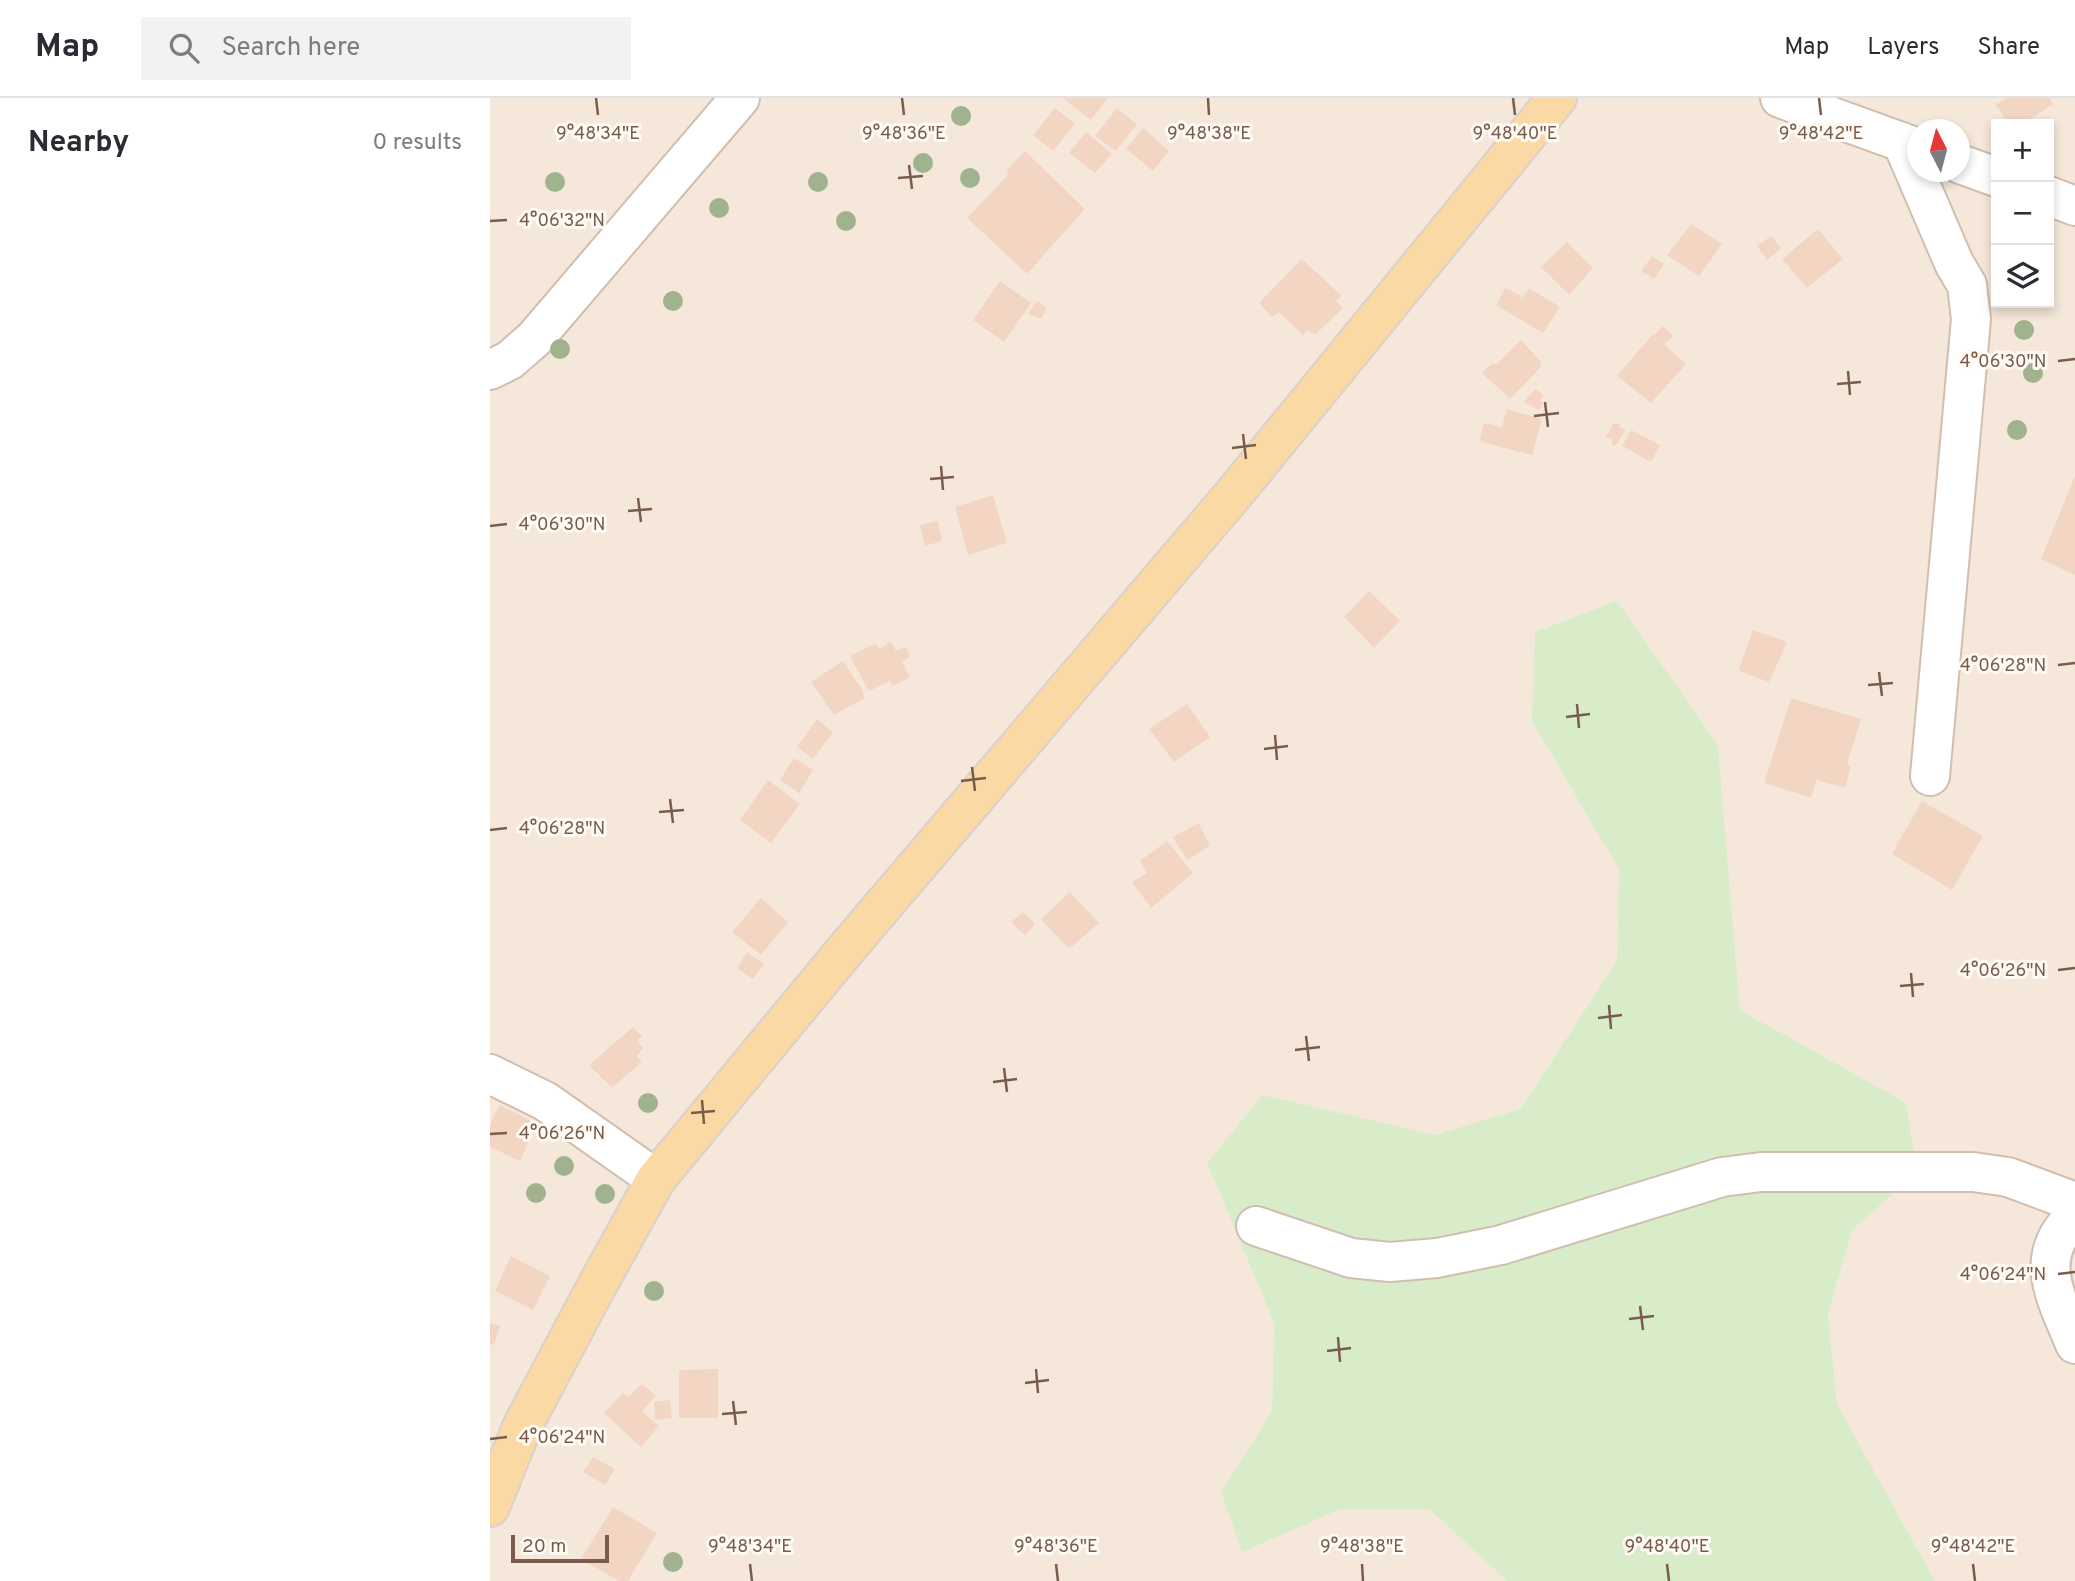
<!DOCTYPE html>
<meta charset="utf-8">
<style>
body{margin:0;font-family:Overpass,sans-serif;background:#f2f2f3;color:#2b2b33}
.controls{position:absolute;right:21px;top:21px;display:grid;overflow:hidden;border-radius:0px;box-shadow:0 4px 10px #0003}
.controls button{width:63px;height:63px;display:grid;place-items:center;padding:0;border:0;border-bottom:2px solid #e1e1e2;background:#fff;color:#2b2b33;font:35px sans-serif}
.compass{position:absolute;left:1417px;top:21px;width:63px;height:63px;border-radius:50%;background:#fff;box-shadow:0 4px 10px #0003;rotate:354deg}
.scale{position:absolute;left:21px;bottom:18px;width:98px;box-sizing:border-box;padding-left:7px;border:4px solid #7a5c4d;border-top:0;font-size:19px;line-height:24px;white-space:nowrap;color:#7a5c4d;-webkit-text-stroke:5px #fffaf3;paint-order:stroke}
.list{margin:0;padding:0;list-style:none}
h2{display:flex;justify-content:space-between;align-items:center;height:91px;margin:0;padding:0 28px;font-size:30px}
h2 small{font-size:23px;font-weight:400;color:#7c7c81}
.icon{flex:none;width:38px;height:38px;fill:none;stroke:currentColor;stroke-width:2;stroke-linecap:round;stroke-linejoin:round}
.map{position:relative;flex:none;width:1585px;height:1483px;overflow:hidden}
header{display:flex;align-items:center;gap:42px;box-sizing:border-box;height:98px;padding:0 35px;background:#fff;border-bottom:2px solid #e1e1e2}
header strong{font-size:33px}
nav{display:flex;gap:38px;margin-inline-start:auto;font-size:24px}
.search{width:490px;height:63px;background:#f2f2f3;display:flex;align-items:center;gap:18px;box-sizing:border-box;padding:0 24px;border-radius:0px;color:#7c7c81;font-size:26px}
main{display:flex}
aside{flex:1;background:#fff}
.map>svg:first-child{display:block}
</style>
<header>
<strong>Map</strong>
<div class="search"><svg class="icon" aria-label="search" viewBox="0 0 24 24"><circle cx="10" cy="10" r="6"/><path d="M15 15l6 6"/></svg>Search here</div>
<nav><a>Map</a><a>Layers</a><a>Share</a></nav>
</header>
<main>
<aside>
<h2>Nearby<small>0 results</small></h2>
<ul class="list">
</ul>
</aside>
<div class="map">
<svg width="1585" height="1483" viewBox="0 0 1585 1483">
<rect width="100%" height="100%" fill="#fdf6ec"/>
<!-- residential -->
<path fill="#f5e8da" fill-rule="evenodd" d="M0,0H1585V1483H1445L1347,1306L1338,1216L1362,1132L1427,1075L1416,1006L1250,912L1228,647L1042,623L1129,772L1127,863L1030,1011L945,1038L772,997L717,1065L784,1225L782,1313L731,1394L752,1453L851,1411H939L1017,1483H0ZM1506,26H1559V205H1506ZM1428,32H1470V74H1428Z"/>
<!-- green -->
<path fill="#d8ecc9" d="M1127,503L1228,647L1250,912L1416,1005L1427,1075L1362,1132L1338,1216L1347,1306L1445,1483H1017L939,1411H851L752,1454L731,1394L782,1313L784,1225L717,1065L772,997L945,1037L1030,1011L1127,863L1129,772L1042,623L1045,534Z"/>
<!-- building -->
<path fill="#f3d5c3" d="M573,0H615L617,1L601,22Z
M1516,0H1559L1563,6L1533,26H1519L1506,7Z
M565,10L585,26L563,53L543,37Z
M627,10L647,26L626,53L605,38Z
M653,30L679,53L663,73L636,51Z
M596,34L622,56L605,75L579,55Z
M535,53L595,111L537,176L477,120L519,76L516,73Z
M1201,126L1232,146L1209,178L1177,157Z
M1328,131L1353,161L1317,190L1292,161Z
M1281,138L1291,150L1277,162L1267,148Z
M1077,144L1103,170L1079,197L1051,169Z
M1162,158L1174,166L1164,181L1151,173Z
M812,161L852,198L846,203L853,210L825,237L818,232L813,237L789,214L782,219L769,205Z
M510,183L541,205L514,244L483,222Z
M1015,190L1032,198L1030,204L1039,190L1070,209L1053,235L1006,207Z
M547,203L557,210L551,221L538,216Z
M1173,228L1184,238L1174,246L1196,266L1161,305L1127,278L1163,236L1164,237Z
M1031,242L1051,264L1050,270L1020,301L992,275L1003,265L1006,267Z
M1045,291L1054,297L1050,302L1053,305L1049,312L1034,304Z
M1017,311L1052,321L1042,357L991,344L990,340L994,325L1012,329Z
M1123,326H1130L1129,329L1135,332L1127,346L1122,348V342L1116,339Z
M1141,332L1170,347L1162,362L1159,363L1132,348Z
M1585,378V477L1551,461Z
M503,397L517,445L478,457L465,409Z
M448,423L452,443L435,448L430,427Z
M879,493L910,523L884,550L854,519Z
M1263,532L1297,544L1279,584L1251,574L1249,571Z
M401,544L406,553L415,549L419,555L420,559L412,563L420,579L403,588L400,583L379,593L360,558L384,546L387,547L389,551Z
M353,563L371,590L375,600L344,617L321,584Z
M1301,600L1371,621L1357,666L1361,668L1355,690L1326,682L1322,698L1319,699L1274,685Z
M697,606L720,639L684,664L659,631Z
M327,621L343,634L323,661L307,649Z
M304,660L323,672L309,695L290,682Z
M278,682L310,706L281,745L250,722Z
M1432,703L1493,738L1462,792L1402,756Z
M709,725L720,748L697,762L683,739Z
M677,743L703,775L661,810L642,784L657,775L650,763Z
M580,794L609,825L579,851L551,821Z
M271,800L298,824L271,857L242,834Z
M533,814L544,825V828L535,837L521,824Z
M257,854L274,866L263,881L247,870Z
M143,929L152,938L147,943L154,950L146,958L152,964L122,990L99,967Z
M10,1007L47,1026L30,1063L0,1049V1026Z
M21,1158L60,1178L43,1212L5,1193Z
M0,1225L10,1228L4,1247L0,1246Z
M228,1271V1320H189V1272Z
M152,1286L166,1298L152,1313L169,1328L151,1349L114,1315L133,1295L138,1299Z
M180,1302L182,1320L165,1322L164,1304Z
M103,1359L125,1371L115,1387L93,1374Z
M123,1409L167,1435L138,1483H129L91,1461Z"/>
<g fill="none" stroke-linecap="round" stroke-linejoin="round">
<!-- minor casing -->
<g stroke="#d1beb0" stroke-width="42">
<path id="minor" d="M1290,0L1428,50
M1412,44L1464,165L1477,187L1481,221L1440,678
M1470,66L1506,79
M1559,98L1585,108
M0,272L20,262L44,241L250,0
M0,976L55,1003L166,1081
M1585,1118C1541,1159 1566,1199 1585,1246
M766,1128L861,1160L900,1164L947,1160L1011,1147L1232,1079L1271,1074H1483L1518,1079L1585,1104"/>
</g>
<!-- major casing -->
<g stroke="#dad1cd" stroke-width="42">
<path id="major" d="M0,1409L32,1329L103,1195L166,1081L357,850L742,398L1067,0"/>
</g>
<!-- minor -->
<use href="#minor" stroke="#fff" stroke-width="38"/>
<!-- major -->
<use href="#major" stroke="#fbd9a5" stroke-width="38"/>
</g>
<!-- trees -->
<g fill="#a0b28e">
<circle cx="471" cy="18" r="10"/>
<circle cx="433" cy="65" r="10"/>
<circle cx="480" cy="80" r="10"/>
<circle cx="65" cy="84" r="10"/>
<circle cx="328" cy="84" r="10"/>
<circle cx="229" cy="110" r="10"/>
<circle cx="356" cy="123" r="10"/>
<circle cx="183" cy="203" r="10"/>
<circle cx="1534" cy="232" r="10"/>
<circle cx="70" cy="251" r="10"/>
<circle cx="1543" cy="275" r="10"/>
<circle cx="1527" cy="332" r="10"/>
<circle cx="158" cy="1005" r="10"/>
<circle cx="74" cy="1068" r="10"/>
<circle cx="46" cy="1095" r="10"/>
<circle cx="115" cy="1096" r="10"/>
<circle cx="164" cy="1193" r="10"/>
<circle cx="183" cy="1464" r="10"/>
</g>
<!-- ticks -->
<path fill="none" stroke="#7a5c4d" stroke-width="2.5" d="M106,0L108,17M412,0L414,17M718,0L719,17M1023,0L1025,17M1329,0L1331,17M419,67L422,91M408,80L433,78M0,123L17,122M1568,263L1585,261M1358,273L1360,297M1347,286L1371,284M1055,304L1058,329M1044,318L1069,315M753,336L756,361M742,350L766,347M451,368L453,392M440,381L464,379M148,400L151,424M138,413L162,411M0,428L17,426M1568,567L1585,565M1389,574L1392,598M1378,587L1403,585M1087,606L1089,630M1076,619L1100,616M785,637L787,662M774,651L798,648M482,669L485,693M471,683L496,680M180,701L183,725M169,714L194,712M0,732L17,730M1568,872L1585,870M1421,875L1423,899M1410,888L1434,886M1119,907L1121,931M1108,920L1132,917M816,938L819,963M805,952L830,949M514,970L517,994M503,984L527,981M212,1002L214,1026M201,1015L225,1013M0,1036L17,1035M1568,1176L1585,1174M1150,1208L1153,1232M1139,1221L1164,1218M848,1239L850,1264M837,1253L861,1250M546,1271L548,1295M535,1285L559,1282M243,1303L246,1327M232,1316L257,1314M0,1341L17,1339M260,1466L262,1483M566,1466L568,1483M872,1466L873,1483M1177,1466L1179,1483M1483,1466L1485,1483"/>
<g font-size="18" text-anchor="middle" fill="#7a5c4d" stroke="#fffaf3" stroke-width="6" stroke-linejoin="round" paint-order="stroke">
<text x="108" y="41">9°48'34"E</text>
<text x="414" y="41">9°48'36"E</text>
<text x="719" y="41">9°48'38"E</text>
<text x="1025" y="41">9°48'40"E</text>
<text x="1331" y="41">9°48'42"E</text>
<text x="72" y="128">4°06'32"N</text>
<text x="1513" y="269">4°06'30"N</text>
<text x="72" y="432">4°06'30"N</text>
<text x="1513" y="573">4°06'28"N</text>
<text x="72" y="736">4°06'28"N</text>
<text x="1513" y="878">4°06'26"N</text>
<text x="72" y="1041">4°06'26"N</text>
<text x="1513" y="1182">4°06'24"N</text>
<text x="72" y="1345">4°06'24"N</text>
<text x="260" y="1454">9°48'34"E</text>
<text x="566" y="1454">9°48'36"E</text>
<text x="872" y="1454">9°48'38"E</text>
<text x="1177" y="1454">9°48'40"E</text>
<text x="1483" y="1454">9°48'42"E</text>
</g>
</svg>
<div class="controls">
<button>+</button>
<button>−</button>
<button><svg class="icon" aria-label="layers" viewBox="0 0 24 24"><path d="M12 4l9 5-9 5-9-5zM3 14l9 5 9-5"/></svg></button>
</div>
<svg class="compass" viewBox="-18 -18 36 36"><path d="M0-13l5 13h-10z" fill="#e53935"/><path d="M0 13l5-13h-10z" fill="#7c7c81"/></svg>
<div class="scale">20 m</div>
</div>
</main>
